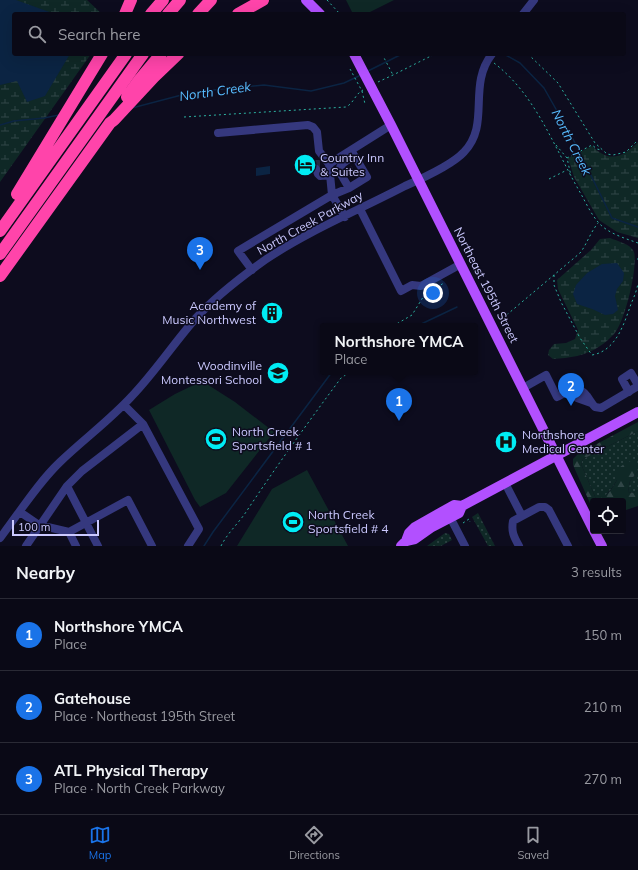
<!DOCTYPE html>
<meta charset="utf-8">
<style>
body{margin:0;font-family:Mulish,sans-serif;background:#13121f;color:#f1f3f6}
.controls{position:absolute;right:12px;bottom:12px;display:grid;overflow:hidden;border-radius:4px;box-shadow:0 4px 16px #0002}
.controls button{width:36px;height:36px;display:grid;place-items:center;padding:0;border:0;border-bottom:1px solid #2a2a35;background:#0a0916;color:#f1f3f6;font:20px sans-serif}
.scale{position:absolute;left:12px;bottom:10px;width:87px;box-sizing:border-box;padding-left:4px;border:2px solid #cbc9ff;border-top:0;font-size:11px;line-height:14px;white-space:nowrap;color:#cbc9ff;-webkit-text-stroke:3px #0d0c1e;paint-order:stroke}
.you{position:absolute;left:433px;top:293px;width:14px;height:14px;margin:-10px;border:3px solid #fff;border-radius:50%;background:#1a73e8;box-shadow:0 0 0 6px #1a73e833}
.badge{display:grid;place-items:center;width:26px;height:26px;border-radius:50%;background:#1a73e8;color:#fff;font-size:13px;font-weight:700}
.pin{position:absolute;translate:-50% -33px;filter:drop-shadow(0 1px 2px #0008)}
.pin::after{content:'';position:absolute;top:21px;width:14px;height:12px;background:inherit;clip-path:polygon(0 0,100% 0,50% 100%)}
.popup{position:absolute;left:320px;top:323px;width:158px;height:52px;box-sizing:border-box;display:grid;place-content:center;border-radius:4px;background:#0a0916;filter:drop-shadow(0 1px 3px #0005);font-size:13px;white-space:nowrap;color:#999aa1}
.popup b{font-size:15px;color:#f1f3f6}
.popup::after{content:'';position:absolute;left:50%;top:100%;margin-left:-8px;border:8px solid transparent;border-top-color:#0a0916}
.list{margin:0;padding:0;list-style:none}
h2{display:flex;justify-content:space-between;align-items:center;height:52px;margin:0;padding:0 16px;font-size:17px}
h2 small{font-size:13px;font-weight:400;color:#999aa1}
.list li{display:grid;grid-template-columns:26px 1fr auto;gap:12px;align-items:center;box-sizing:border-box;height:72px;padding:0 16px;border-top:1px solid #2a2a35}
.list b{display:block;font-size:15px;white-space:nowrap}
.list p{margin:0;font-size:13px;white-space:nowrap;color:#999aa1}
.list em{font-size:13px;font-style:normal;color:#999aa1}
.icon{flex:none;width:22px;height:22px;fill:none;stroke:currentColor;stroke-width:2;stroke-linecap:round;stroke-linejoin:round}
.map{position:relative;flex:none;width:638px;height:546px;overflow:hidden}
.search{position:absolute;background:#0a0916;box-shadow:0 4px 16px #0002;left:12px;right:12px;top:12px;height:44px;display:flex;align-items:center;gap:10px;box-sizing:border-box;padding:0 14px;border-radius:4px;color:#999aa1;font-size:15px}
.sheet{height:268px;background:#0a0916}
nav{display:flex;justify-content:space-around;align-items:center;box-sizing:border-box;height:56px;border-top:1px solid #2a2a35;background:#0a0916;font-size:11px;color:#999aa1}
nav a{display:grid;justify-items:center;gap:2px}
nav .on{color:#1a73e8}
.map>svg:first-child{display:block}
</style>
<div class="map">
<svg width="638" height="546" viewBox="0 0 638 546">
<defs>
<pattern id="grass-dots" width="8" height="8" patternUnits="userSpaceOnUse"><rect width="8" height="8" fill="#0f2826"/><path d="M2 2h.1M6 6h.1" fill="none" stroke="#314647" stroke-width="1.8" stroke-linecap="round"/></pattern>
<pattern id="forest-firs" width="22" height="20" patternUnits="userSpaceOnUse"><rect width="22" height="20" fill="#0f2826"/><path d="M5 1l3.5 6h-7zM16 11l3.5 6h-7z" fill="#314647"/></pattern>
<pattern id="wetland-marsh" width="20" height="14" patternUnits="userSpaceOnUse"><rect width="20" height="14" fill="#0f2826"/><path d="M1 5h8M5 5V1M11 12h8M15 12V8" fill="none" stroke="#314647"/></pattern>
</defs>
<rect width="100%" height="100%" fill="#0d0c1e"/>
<!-- grass -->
<path fill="url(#grass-dots)" d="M638,431V490L634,493L628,492L630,481L638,471L617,480L612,488L603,498L596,499L581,464L583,459Z
M478,513L495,546H488L472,517Z
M445,533L449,534L452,540L441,546H427Z"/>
<!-- forest -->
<path fill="url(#forest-firs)" d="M638,422V431L583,459L581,464L596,499C607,497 612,489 617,480L614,472L624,464L633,460L638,471L630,481L628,492L634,493L638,490V506L623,511V501H593V510L573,465V459L578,454Z"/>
<!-- wetland -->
<path fill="url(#wetland-marsh)" d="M0,0H87L102,14H14V54H91L0,182Z
M638,142V238L617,232L599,220L574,177L568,158L592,146C609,163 623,158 638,142Z
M610,238C617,241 631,244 634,252C638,267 625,322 614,334C610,338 605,343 600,346C586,356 569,358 553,359L548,355L549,350L554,344L566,343L575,339L578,330L558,289L557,280L591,250L600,239Z"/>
<!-- park -->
<path fill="#0f2826" d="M346,0H394L366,14H353Z
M202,381L235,402L274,432L226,493L200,507L195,500L149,410L175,394Z
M307,470L348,546H237L272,489Z"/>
<!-- water -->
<path fill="#0b2443" d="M0,0H16L55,14H14V54H70L45,96L27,102L17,81L0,85Z
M270,166V174L256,176V168Z
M617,263L624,273L623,281L617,289L615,296L618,310L613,314L605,315L592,309L577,304L573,294L576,285L587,273L602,264Z"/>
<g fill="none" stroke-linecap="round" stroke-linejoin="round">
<!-- stream -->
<path stroke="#0b2443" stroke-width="1.5" d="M504,54L520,63L544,88L574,141L612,218L638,227
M368,71L402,54
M132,108L193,92L264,85L311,91L344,83L361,75
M0,125L14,121L44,118L59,115
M417,326L457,307
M204,546L213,532L332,372"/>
<!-- minor-tunnel -->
<path stroke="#2a2840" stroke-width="8" stroke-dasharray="8 4" stroke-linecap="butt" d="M316,160V169
M347,174L356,168"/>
<!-- path -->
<path stroke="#2bb1a0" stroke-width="1" stroke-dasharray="2 3" stroke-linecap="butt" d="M327,0L340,14
M453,14L463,13L478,14
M382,54L393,75
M479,54L483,56
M528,54L558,83L595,143L607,154L613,155L626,152L638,140
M494,63C537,96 554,148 581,194C586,203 591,214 598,222C607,233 624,238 638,243
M350,69L362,91L365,104
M378,82L393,75L435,54
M184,117L346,107C354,103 355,94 363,90
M556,145L567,158L571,176
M567,158L592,145L597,149L601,150
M549,179L567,170
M638,258V260
M554,275V285L561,302L580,338L592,355C616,351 624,324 631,304C634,297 637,290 638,283
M503,318L580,253C587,244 590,233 598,223
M393,326L412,315L425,294L444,283
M454,326L462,324L465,326
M475,332H476
M463,523L469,519L470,522
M221,546C228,532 240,522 248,509C278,464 309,421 341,378L350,372"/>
<!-- minor -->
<path stroke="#35387e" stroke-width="8" d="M523,14L534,0
M218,133L308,125L313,127L317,132L319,151L329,164L332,195L345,217
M329,164L391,125
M316,169L318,174L320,176L330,175
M349,188L339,171C340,163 348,160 354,156
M360,209L401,291L412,285L421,286L461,264
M252,270L238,251L332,195L349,188L367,177L351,150
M523,388L546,375L557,397C567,392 579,384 587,396C590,400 592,404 595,407L601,408L638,386
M629,392L622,379L631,373L638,385
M577,398L591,403
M124,405L143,424L199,529L188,546
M505,483L522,516
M67,486L98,546
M20,512L39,525L69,532L128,500L152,546
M450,517L465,546
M69,532L76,546
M0,538C20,512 37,484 60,462C84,439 110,420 132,396C155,372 174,343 196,318C216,296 241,277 265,260C308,231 359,210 405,186C421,179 453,164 464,152C491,124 467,86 492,54
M26,546L67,486L82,471L143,424
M519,546C514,537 511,532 513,521L539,507H545L549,510L568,546"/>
<!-- major -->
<path stroke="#b250ff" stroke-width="10" d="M306,0L320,14
M354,54L391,125L593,529
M594,531L602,546
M406,541L409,533L415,527L454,505L462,506L638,412
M401,546L406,541L415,539L432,527L459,513L462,506"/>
<!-- highway -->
<path stroke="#f4a" stroke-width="12" d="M125,14L131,0
M151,14L163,0
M168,14L180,0
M198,14L211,0
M238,14L263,0
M127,97L140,79L161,54
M17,194L102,54
M0,231L126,54
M0,254L143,54
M0,276L110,123L114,120L154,77L178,54"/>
</g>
<!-- icons -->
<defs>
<g id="hotel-disc" transform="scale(1.15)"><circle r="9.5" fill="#00ecf4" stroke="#0d0c1e"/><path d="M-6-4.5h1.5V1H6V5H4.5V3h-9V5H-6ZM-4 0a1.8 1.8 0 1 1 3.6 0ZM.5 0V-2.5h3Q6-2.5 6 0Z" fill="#111"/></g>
<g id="building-disc" transform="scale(1.15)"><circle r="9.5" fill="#00ecf4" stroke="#0d0c1e"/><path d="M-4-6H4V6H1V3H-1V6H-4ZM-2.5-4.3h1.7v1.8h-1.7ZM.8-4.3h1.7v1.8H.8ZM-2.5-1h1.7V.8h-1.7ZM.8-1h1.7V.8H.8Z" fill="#111"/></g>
<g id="school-disc" transform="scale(1.15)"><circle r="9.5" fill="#00ecf4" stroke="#0d0c1e"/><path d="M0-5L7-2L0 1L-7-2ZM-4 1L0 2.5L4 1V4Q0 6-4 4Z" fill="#111"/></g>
<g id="stadium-disc" transform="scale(1.15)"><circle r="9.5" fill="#00ecf4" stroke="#0d0c1e"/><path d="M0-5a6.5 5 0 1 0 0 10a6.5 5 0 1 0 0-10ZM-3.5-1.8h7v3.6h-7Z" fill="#111"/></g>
<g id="hospital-disc" transform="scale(1.15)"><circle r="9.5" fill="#00ecf4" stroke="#0d0c1e"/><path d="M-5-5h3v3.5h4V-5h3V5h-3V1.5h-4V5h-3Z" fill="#111"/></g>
</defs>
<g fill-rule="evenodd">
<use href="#hotel-disc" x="305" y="165"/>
<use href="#building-disc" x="272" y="313"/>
<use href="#school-disc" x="278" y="373"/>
<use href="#stadium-disc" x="216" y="439"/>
<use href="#hospital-disc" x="506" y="442"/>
<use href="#stadium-disc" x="293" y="522"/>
</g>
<g text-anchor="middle" stroke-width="3" stroke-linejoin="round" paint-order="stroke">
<!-- poi labels -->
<g font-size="12" fill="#cbc9ff" stroke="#0d0c1e" text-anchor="start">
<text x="320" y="162">Country Inn<tspan x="320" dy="14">&amp; Suites</tspan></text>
<text x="256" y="310" text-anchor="end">Academy of<tspan x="256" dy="14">Music Northwest</tspan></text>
<text x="262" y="370" text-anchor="end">Woodinville<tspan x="262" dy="14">Montessori School</tspan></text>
<text x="232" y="436">North Creek<tspan x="232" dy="14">Sportsfield # 1</tspan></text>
<text x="522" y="439">Northshore<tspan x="522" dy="14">Medical Center</tspan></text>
<text x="308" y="519">North Creek<tspan x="308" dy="14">Sportsfield # 4</tspan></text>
</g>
<!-- street labels -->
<g font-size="12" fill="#cbc9ff" stroke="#0d0c1e">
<text transform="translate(310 223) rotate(-29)" y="4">North Creek Parkway</text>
<text transform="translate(486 285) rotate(63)" y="4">Northeast 195th Street</text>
</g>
<!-- water labels -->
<g font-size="13" font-style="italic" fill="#57bcff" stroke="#0d0c1e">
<text transform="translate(215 91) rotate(-8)" y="5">North Creek</text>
<text transform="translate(572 142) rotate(63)" y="5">North Creek</text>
</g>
</g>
</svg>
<div class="controls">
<button><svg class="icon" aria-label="locate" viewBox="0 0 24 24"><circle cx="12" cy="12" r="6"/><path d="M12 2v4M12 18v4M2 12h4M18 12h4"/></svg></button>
</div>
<div class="scale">100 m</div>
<div class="you"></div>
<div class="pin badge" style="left:399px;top:421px">1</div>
<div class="popup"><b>Northshore YMCA</b>Place</div>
<div class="pin badge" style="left:571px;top:406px">2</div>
<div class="pin badge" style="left:200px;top:270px">3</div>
<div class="search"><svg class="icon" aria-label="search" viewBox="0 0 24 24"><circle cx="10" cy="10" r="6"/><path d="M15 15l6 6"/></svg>Search here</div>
</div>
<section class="sheet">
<h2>Nearby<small>3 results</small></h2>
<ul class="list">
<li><span class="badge">1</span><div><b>Northshore YMCA</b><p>Place</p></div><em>150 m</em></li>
<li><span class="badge">2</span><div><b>Gatehouse</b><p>Place · Northeast 195th Street</p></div><em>210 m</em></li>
<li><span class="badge">3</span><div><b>ATL Physical Therapy</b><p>Place · North Creek Parkway</p></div><em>270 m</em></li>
</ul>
</section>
<nav>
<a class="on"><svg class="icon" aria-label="map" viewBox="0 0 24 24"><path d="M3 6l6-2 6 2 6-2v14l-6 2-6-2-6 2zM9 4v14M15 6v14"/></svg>Map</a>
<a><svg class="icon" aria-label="directions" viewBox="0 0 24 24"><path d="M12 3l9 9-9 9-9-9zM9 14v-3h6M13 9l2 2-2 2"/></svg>Directions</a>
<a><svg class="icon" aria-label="saved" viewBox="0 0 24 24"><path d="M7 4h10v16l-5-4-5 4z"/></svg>Saved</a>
</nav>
